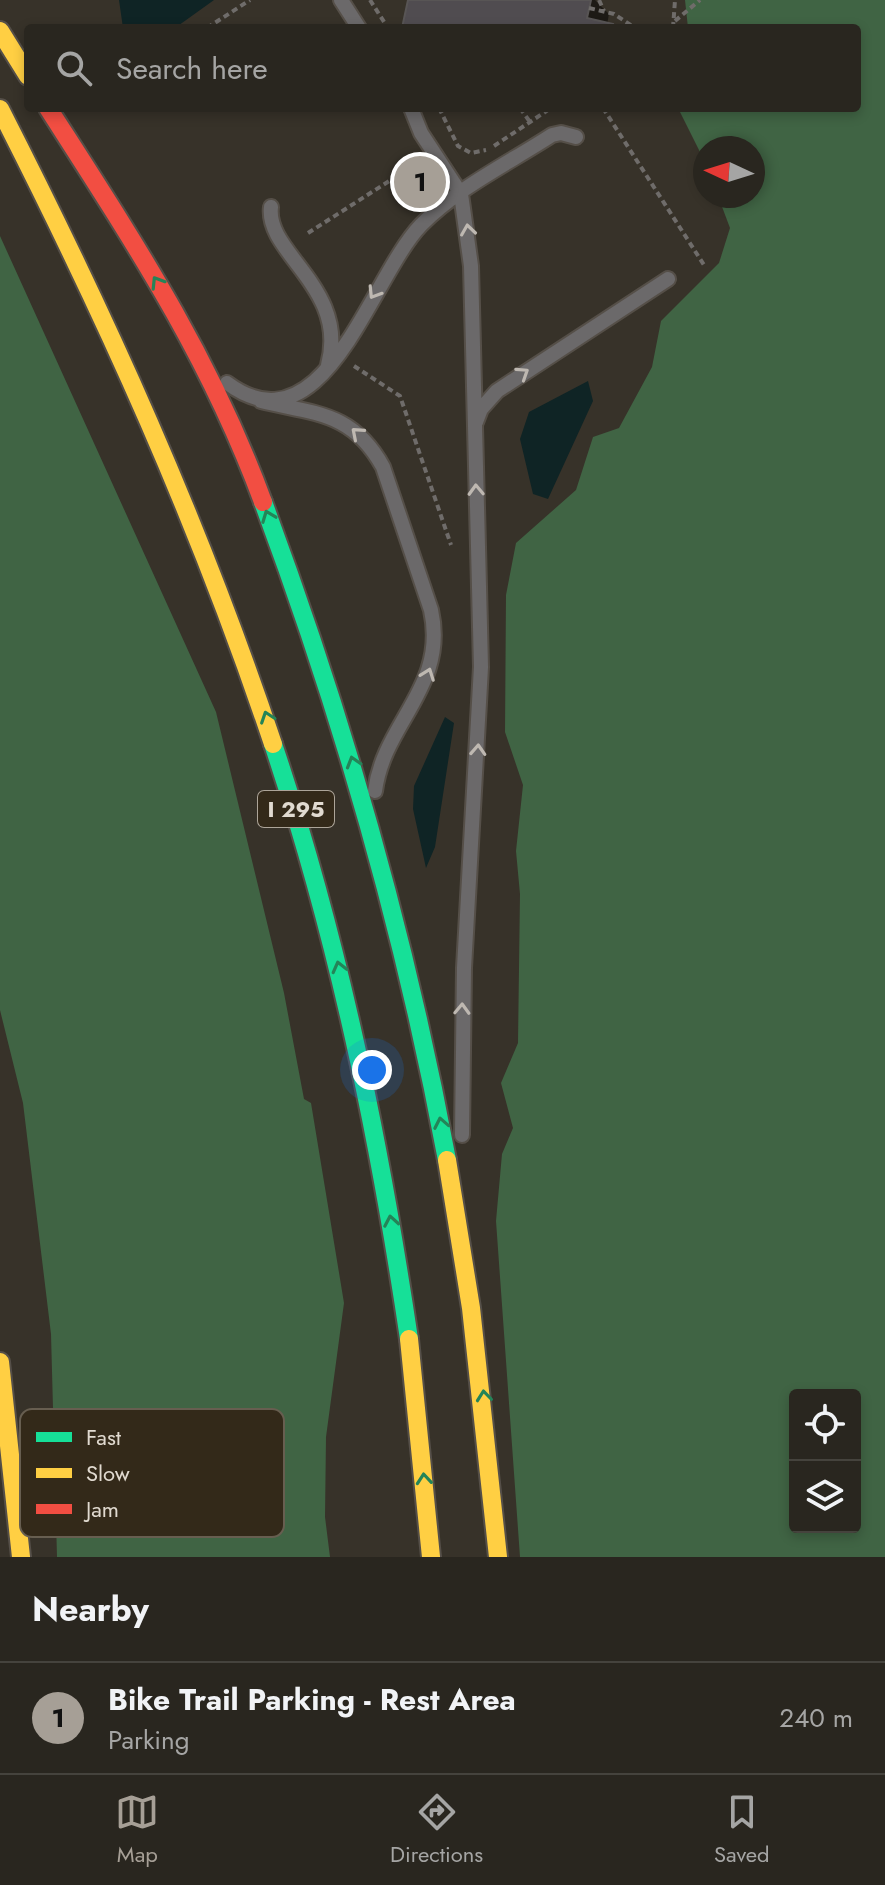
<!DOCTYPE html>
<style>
body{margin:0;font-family:Jost,sans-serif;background:#312e28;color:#f1f3f6}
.controls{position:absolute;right:24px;bottom:24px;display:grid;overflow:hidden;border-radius:8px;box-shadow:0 4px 12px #0003}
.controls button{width:72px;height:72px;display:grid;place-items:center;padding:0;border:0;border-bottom:2px solid #45433d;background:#29261f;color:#f1f3f6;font:40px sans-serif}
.compass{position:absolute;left:693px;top:136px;width:72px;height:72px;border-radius:50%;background:#29261f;box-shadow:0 4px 12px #0003;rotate:274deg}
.you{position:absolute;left:372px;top:1070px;width:28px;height:28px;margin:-20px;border:6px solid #fff;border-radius:50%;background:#1a73e8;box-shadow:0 0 0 12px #1a73e833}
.badge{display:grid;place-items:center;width:52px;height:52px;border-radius:50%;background:#a69f96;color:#111;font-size:26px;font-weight:700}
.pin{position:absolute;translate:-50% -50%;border:4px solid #fff;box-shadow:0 2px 8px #0006}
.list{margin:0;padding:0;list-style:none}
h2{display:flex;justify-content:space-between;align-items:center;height:104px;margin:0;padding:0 32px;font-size:34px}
h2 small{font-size:26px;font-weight:400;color:#a5a5a4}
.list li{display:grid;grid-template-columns:52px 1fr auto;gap:24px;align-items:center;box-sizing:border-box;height:112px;padding:0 32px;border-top:2px solid #45433d}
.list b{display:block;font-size:30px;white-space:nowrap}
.list p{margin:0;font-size:26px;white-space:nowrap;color:#a5a5a4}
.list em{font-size:26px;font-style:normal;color:#a5a5a4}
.icon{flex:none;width:44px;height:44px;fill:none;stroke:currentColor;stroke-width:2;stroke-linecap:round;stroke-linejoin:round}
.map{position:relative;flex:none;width:885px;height:1557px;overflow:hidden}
.search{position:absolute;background:#29261f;box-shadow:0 4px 12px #0003;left:24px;right:24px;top:24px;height:88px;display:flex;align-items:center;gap:20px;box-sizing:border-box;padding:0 28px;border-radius:8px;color:#a5a5a4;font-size:30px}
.sheet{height:216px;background:#29261f}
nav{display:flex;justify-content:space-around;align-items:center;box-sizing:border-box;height:112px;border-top:2px solid #45433d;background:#29261f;font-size:22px;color:#a5a5a4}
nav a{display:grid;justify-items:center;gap:4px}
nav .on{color:#a69f96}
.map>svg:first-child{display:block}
</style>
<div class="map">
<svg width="885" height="1557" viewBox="0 0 885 1557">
<rect width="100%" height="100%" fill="#373229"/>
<!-- forest -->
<path fill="#406444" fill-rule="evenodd" d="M685,0H885V1557H520L496,1221L502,1154L513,1128L501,1083L518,1043L520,894L516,851L523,785L505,732L506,595L516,543L576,490L593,437L619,428L652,367L661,321L719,263L730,228L718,196H753V148H705V162L678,108H857V28H688ZM795,1395H855V1527H795Z
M0,236L216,712L284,993L304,1099L311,1103L344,1303L326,1437L325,1517L330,1557H57L51,1334L23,1103L0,1010Z"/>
<!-- water -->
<path fill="#0f2425" d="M119,0H214L175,28H123Z
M588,381L593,401L548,499L533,494L520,439L529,412Z
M445,717L454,723L435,847L426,868L413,809L414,786Z"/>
<!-- shadow -->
<path fill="#0007" d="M410,0H595L609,14L607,25L614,28H404Z"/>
<!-- building -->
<path fill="#504c50" stroke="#585555" stroke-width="2" d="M408,0H591L587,18L613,24L612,28H402Z"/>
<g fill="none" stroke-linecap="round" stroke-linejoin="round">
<!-- lane casing -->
<g stroke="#554f48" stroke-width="18">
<path id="lane" d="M341,0L359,28
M411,108L421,133L461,194L471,266L481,667L464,968L462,1135
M271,207C265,253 349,288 328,365
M227,383C324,455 370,278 421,225C457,188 509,163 552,135L561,133L576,137
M261,401C315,414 353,412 383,467L431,610C448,687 384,722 375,791
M476,422L481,409L497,391L668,279"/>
</g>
<!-- fast casing -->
<g stroke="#554f48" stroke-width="22">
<path id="fast" d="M263,502C343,717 405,934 447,1160
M273,744C338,938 379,1137 409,1339"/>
</g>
<!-- slow casing -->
<g stroke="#554f48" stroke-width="22">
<path id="slow" d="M0,31L28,76
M0,109C107,319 198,520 273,744
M447,1160L471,1308L498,1557
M409,1339L431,1557
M0,1362L21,1557"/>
</g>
<!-- jam casing -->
<g stroke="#554f48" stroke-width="22">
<path id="jam" d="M48,108C133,241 208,353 263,502"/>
</g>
<!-- path -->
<path stroke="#6f6c6a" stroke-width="4" stroke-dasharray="6 4" stroke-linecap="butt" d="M370,0L388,28
M599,0L604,11
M589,8L614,14L635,28
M675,21L700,0
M207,28L250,0
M673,28L675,0
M439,108L458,146L471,153L486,150
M520,108L530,122
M603,108L704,265
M494,146L551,108
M398,176L419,203
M308,233L419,162
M354,366L400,396L451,545"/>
<!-- lane -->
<use href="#lane" stroke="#6b696a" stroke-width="14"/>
<!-- fast -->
<use href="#fast" stroke="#16e098" stroke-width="18"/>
<!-- slow -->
<use href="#slow" stroke="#ffcf43" stroke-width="18"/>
<!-- jam -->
<use href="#jam" stroke="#f24e42" stroke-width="18"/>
</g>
<!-- one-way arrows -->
<defs><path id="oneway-chevron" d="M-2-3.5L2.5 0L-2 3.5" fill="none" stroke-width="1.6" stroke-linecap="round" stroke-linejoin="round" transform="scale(2)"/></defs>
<g stroke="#beb8b1">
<use href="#oneway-chevron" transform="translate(468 230) rotate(-98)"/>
<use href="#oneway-chevron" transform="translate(374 293) rotate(122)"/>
<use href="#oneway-chevron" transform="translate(523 373) rotate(-33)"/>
<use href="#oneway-chevron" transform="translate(357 433) rotate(-139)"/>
<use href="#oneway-chevron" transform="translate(476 490) rotate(-92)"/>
<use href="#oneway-chevron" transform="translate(428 674) rotate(-70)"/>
<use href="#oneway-chevron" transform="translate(478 750) rotate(-87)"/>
<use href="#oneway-chevron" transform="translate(462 1009) rotate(-88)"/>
</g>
<g stroke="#248458">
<use href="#oneway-chevron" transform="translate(157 282) rotate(-122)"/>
<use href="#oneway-chevron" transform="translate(268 516) rotate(-111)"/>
<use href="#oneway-chevron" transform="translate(267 717) rotate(-109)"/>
<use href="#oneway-chevron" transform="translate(353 762) rotate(-107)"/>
<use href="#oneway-chevron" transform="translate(339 967) rotate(-104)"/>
<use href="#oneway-chevron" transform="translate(441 1123) rotate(-101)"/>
<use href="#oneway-chevron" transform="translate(391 1221) rotate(-100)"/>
<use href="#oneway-chevron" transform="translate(484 1396) rotate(-96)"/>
<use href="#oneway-chevron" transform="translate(424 1479) rotate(-95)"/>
</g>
<g text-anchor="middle" stroke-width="6" stroke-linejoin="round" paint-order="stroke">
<!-- shield labels -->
<rect fill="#332919" stroke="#ada599" stroke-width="2" x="258" y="791" width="76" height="36" rx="6"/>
<g font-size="22" font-weight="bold" fill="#e1dad0">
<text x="296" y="817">I 295</text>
</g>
</g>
<!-- legend -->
<rect x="20" y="1409" width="264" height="128" rx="12" fill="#332919" stroke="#675e50" stroke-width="2"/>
<rect x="36" y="1432" width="36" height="10" fill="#16e098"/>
<rect x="36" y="1468" width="36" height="10" fill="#ffcf43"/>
<rect x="36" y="1504" width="36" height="10" fill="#f24e42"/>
<g font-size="22" fill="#e1dad0">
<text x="86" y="1445">Fast</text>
<text x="86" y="1481">Slow</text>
<text x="86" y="1517">Jam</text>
</g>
</svg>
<div class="controls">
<button><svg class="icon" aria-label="locate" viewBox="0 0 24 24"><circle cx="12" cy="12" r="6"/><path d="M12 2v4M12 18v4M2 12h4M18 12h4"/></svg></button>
<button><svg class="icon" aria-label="layers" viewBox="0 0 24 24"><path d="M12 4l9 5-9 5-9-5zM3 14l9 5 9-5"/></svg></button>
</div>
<svg class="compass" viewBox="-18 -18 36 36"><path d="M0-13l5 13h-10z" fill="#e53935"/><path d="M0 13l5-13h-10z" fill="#a5a5a4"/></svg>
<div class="you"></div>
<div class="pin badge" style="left:420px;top:182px">1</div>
<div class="search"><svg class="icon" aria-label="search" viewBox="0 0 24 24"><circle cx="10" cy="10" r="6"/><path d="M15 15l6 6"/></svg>Search here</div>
</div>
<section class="sheet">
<h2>Nearby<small></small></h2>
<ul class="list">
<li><span class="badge">1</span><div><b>Bike Trail Parking - Rest Area</b><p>Parking</p></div><em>240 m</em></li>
</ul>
</section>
<nav>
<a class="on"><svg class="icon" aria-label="map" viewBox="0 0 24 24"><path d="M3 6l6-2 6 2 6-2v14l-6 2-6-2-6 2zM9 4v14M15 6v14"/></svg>Map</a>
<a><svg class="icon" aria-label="directions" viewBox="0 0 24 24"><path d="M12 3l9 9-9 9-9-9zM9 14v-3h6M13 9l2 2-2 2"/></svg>Directions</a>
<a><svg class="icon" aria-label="saved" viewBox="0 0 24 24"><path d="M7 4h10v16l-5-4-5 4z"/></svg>Saved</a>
</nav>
